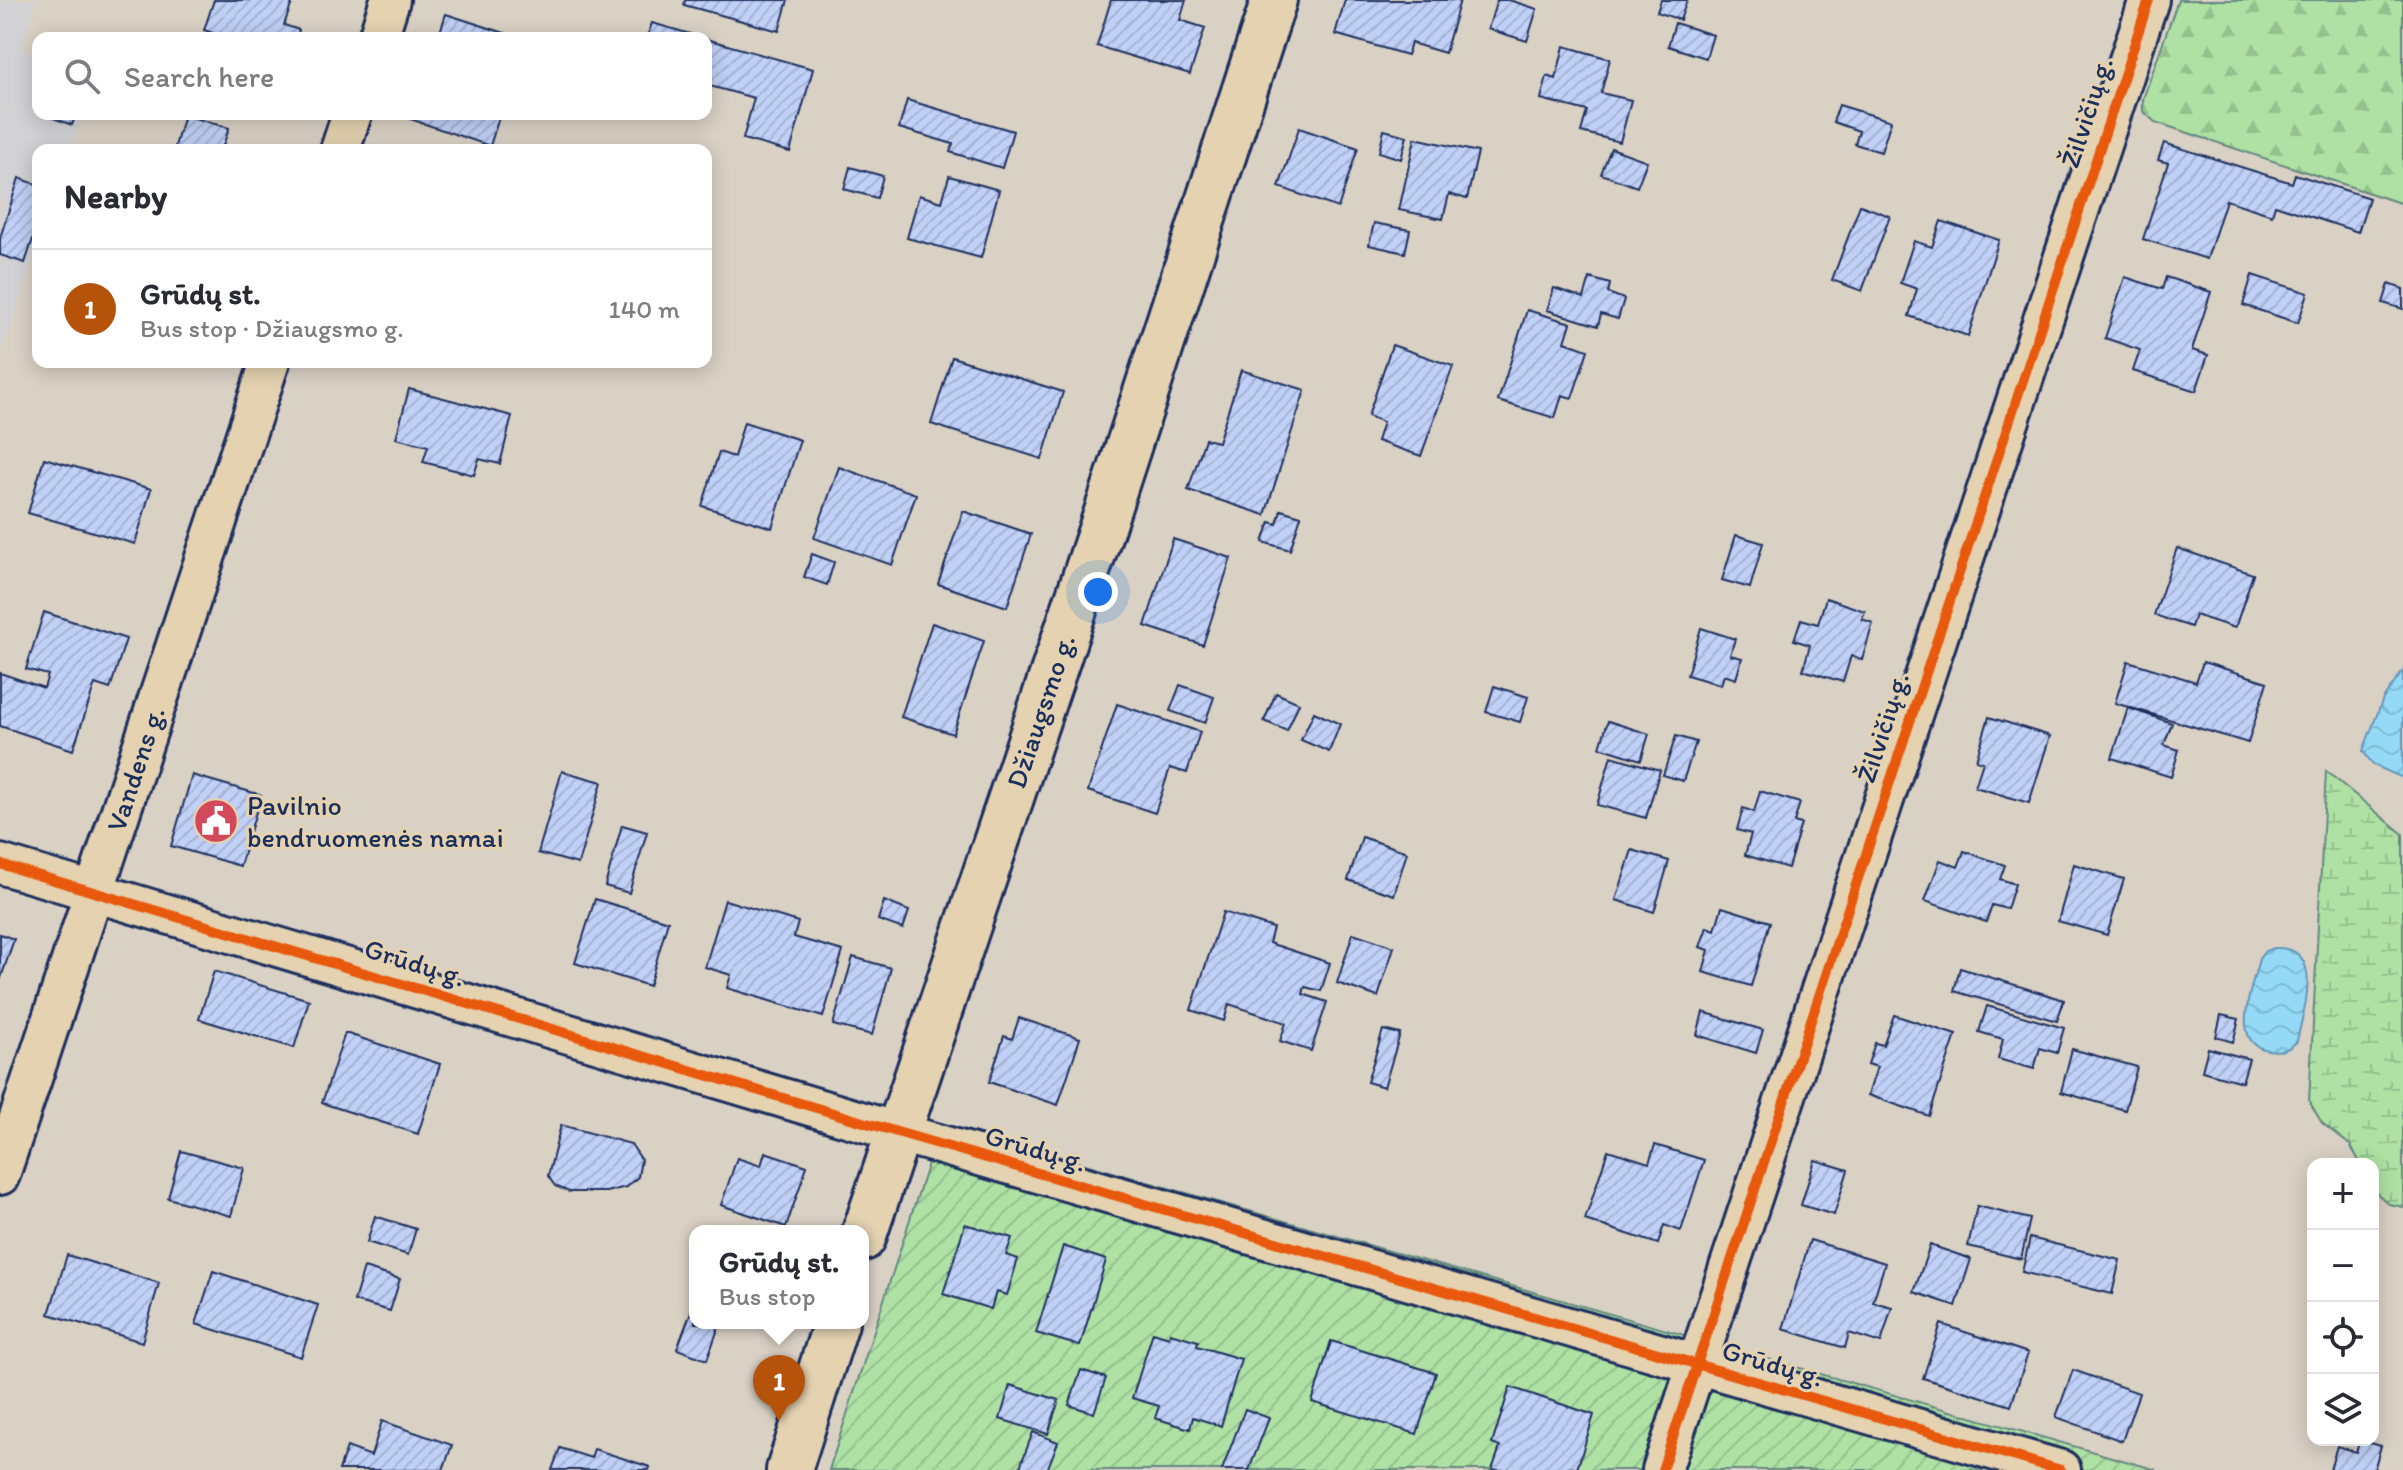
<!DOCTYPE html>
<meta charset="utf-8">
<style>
body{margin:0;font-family:Itim,sans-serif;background:#f2f2f3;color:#2b2b33}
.controls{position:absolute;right:24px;bottom:24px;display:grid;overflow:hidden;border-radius:16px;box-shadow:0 4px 20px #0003}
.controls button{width:72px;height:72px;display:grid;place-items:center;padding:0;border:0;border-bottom:2px solid #e1e1e2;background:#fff;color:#2b2b33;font:40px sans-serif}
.you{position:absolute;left:1098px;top:592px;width:28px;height:28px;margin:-20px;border:6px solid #fff;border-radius:50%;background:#1a73e8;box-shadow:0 0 0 12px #1a73e833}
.badge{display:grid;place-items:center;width:52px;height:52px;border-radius:50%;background:#b45309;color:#fff;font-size:26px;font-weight:700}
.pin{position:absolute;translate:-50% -66px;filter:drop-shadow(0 2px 4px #0008)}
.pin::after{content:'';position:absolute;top:42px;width:28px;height:24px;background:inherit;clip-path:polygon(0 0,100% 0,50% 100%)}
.popup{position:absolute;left:689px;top:1225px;width:180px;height:104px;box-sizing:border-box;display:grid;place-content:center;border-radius:16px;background:#fff;filter:drop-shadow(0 2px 6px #0005);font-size:26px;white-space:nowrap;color:#7c7c81}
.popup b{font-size:30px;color:#2b2b33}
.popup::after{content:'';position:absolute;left:50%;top:100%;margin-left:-16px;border:16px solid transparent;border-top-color:#fff}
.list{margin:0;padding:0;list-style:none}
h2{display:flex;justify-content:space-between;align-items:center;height:104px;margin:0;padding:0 32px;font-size:34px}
h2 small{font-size:26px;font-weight:400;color:#7c7c81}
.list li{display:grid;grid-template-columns:52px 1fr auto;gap:24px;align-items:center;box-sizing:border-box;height:120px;padding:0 32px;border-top:2px solid #e1e1e2}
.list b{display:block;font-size:30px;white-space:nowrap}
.list p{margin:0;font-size:26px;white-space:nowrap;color:#7c7c81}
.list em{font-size:26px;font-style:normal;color:#7c7c81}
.icon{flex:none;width:44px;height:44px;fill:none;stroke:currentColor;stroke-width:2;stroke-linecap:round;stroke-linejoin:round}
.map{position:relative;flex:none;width:2403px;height:1470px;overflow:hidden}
.search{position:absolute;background:#fff;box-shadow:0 4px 20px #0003;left:32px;top:32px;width:680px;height:88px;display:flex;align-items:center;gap:20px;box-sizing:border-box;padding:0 28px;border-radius:16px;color:#7c7c81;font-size:30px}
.panel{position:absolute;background:#fff;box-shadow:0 4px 20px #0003;left:32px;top:144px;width:680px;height:224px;border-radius:16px}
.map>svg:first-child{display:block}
</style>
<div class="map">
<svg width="2403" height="1470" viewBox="0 0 2403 1470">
<defs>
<pattern id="forest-firs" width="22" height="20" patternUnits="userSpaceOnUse" patternTransform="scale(2)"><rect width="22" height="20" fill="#aee1a3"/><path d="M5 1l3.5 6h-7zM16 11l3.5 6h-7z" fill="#95c18f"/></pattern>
<pattern id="wetland-marsh" width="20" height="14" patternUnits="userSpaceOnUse" patternTransform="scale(2)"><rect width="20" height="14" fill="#aee1a3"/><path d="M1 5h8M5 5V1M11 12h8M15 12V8" fill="none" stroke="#95c18f"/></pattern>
<pattern id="garden-furrows" width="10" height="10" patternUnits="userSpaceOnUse" patternTransform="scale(2)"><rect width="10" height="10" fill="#aee1a3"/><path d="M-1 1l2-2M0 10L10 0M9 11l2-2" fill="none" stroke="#95c18f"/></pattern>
<pattern id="water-waves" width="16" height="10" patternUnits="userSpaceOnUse" patternTransform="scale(2)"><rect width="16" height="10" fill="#94daf6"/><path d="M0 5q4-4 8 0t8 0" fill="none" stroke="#7fbbd5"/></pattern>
<pattern id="building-hatch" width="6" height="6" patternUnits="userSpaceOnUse" patternTransform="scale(2)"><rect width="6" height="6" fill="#c1d0f6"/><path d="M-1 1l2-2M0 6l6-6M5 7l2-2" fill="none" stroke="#a5b3d5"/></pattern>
</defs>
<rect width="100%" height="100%" fill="#dad1c5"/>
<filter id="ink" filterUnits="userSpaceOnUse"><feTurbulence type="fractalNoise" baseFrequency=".0125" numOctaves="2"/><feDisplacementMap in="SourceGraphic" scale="16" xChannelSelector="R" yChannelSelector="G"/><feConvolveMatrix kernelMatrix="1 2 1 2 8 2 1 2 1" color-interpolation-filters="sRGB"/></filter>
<g filter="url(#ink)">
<!-- built -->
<path fill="#d2d1d4" d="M0,0H37L21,50L38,56V114H83L71,150H38V247L0,357Z"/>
<!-- forest -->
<path fill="url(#forest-firs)" stroke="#648880" stroke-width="2" d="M2178,0H2403V204L2155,122L2143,111V99Z"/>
<!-- wetland -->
<path fill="url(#wetland-marsh)" stroke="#648880" stroke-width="2" d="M2326,771L2403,834V1207L2389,1204L2373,1190V1164H2361L2350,1145L2322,1123L2309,1101Z"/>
<!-- garden -->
<path fill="url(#garden-furrows)" stroke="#648880" stroke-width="2" d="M941,1123L2157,1470H829Z"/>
<!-- water -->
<path fill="url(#water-waves)" stroke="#6496b9" stroke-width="2" d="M2403,671V778L2373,765L2363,751L2383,699Z
M2274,948C2327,945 2303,1011 2297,1041C2288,1051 2280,1052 2268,1050C2228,1044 2253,984 2259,959L2265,951Z"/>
<!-- building -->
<path fill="url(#building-hatch)" stroke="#1b2f5e" stroke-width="2" d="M214,0H293L284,25L299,30L297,38H228L204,30Z
M685,0H788L779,31L684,5Z
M1111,0H1186L1180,20L1205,28L1190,74L1097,46Z
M1345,0H1460L1445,53L1411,43L1407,55L1335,34Z
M1497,0H1509L1537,9L1527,41L1488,29Z
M1661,0H1687L1680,20L1657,12Z
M446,14L520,38H438Z
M652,23L704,38H647Z
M1675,23L1713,35L1706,58L1668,46Z
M706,39L813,69L790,152L743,139L754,98L706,85Z
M1564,46L1610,59L1601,93L1631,100L1620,142L1581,132L1587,111L1541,99L1547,76L1556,79Z
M907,100L1013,131L1002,168L950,152L953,144L899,128Z
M1839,105L1891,121L1881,152L1855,144L1859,131L1833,122Z
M43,114H76L72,125Z
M412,114H500L490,146L410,119Z
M184,115L229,128L223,146L237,150H174Z
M1299,128L1358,148L1338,208L1279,187Z
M1384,130L1407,136L1401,159L1379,152Z
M1415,138L1478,152L1467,199L1449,194L1443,219L1399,210Z
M2164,143L2292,183L2295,174L2369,198L2358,232L2275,205L2272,215L2226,200L2207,259L2143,239L2168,163L2158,160Z
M1611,148L1647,161L1637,187L1601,174Z
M850,167L883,176L877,198L844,189Z
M949,176L999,190L981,258L907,238L919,195L942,202Z
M19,178L38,185V224L25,263L0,255V238Z
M1860,205L1890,216L1862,291L1832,280Z
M1941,221L1999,240L1968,336L1909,316L1917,289L1900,283L1914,241L1932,247Z
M1374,223L1410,230L1405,253L1369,245Z
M2252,275L2308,293L2298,323L2243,305Z
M2125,277L2162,289L2166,277L2211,292L2192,350L2208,355L2196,391L2133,371L2140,350L2105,338Z
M1590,278L1610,284L1608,293L1624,299L1618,319L1601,314L1598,326L1547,310L1554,288L1584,298Z
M2389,284L2403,289V309L2383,303Z
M1527,310L1571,323L1565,342L1588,350L1572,398L1562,395L1555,418L1498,401Z
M1392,345L1453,366L1421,456L1377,441L1383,422L1368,416Z
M952,357L1063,392L1042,459L931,424Z
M1241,370L1305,390L1265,515L1188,490L1205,439L1218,442Z
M409,389L512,416L500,464L479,459L474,475L423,462L428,446L396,438Z
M744,422L800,440L772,528L702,506L719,452L734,457Z
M44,458L151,489L135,544L28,513Z
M839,467L916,494L892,565L814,538Z
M1281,510L1301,516L1290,550L1263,542L1270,522L1277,524Z
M963,511L1031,534L1007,607L938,584Z
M1736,535L1763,543L1750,588L1722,580Z
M1173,539L1231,558L1203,645L1145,626Z
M2177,548L2253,574L2235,628L2195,615L2191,627L2154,615Z
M812,554L834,562L827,585L804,577Z
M1826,598L1865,611L1862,619L1873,623L1862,660L1851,656L1843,682L1803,670L1810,645L1794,640L1801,619L1818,624Z
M44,612L126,639L110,689L95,684L73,750L0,726V673L44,688L48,675L26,669Z
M932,623L984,641L953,734L901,717Z
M1701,628L1735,639L1730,655L1742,658L1736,679L1724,675L1721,685L1687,675Z
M2128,661L2196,682L2203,662L2267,682L2248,743L2115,703Z
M1180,685L1214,697L1205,723L1170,711Z
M1494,686L1528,697L1520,722L1486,712Z
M1276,693L1299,703L1287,731L1264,721Z
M1117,704L1200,732L1187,773L1170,768L1155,813L1088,791Z
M2128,708L2172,723L2164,745L2179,750L2171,777L2112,758Z
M1314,712L1340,724L1329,752L1301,740Z
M1989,717L2050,736L2029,803L1975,787L1983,762L1976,760Z
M1608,721L1649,734L1641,760L1600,747Z
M1676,736L1696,742L1683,781L1663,775Z
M1611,756L1660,770L1646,818L1597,805Z
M562,771L602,782L578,864L538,853Z
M192,775L261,795L240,866L171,846Z
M1760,791L1800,803L1794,822L1801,824L1788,868L1745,855L1751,834L1737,830L1743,808L1754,812Z
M622,825L647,832L629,893L605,886Z
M1362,837L1407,852L1394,895L1348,880Z
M1632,850L1669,861L1654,912L1616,900Z
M1964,851L2005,865L2000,879L2015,884L2007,909L1992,905L1986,922L1925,901L1940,860L1958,867Z
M2074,864L2124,879L2107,935L2058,921Z
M595,899L668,921L649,986L575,963Z
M725,900L798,922L794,937L843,951L823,1017L727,988L731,975L705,967Z
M884,901L909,911L903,929L878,920Z
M1722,907L1770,922L1751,986L1703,972L1709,950L1700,947L1707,927L1715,930Z
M1223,912L1273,928L1269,943L1330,963L1321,991L1305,987L1303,994L1327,1002L1311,1051L1280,1041L1286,1023L1229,1004L1224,1021L1191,1010Z
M1353,933L1394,947L1378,997L1337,983Z
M0,934L14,939L0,981Z
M853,957L891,968L872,1035L833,1025Z
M1960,968L2064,1000L2057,1021L1954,991Z
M214,971L309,1000L294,1048L199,1019Z
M1987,1006L2064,1028L2057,1053L2040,1048L2034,1069L1998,1059L2003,1039L1979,1032Z
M1703,1012L1763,1030L1756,1053L1697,1035Z
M1894,1015L1956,1035L1929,1116L1868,1095L1877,1067L1868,1064L1875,1043L1883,1045Z
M2221,1015L2239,1019L2233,1042L2216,1037Z
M1019,1018L1080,1038L1058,1105L989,1082L1004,1036L1012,1039Z
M1383,1030L1400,1034L1384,1087L1367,1082Z
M345,1033L440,1064L418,1134L322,1103Z
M2208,1048L2249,1059L2242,1082L2202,1071Z
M2072,1049L2137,1067L2125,1110L2061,1092Z
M561,1125L631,1144L641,1159L638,1177L626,1187L606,1192H569L555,1186L548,1176Z
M1655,1145L1704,1160L1681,1231L1664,1225L1658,1244L1585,1220L1608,1150L1649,1163Z
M181,1151L244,1168L231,1216L168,1198Z
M765,1152L807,1166L786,1227L721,1205L737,1158L761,1166Z
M1815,1160L1848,1170L1834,1215L1801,1205Z
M1977,1206L2030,1219L2021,1259L1968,1246Z
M375,1216L416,1229L408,1255L367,1242Z
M965,1224L1012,1238L1006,1255L1018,1259L1007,1295L996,1292L991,1309L943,1294Z
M2030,1238L2120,1260L2112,1294L2022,1272Z
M1810,1240L1885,1263L1873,1302L1892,1307L1881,1343L1849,1333L1845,1348L1783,1329Z
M1930,1245L1971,1259L1956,1306L1914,1292Z
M1063,1246L1106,1260L1080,1346L1036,1333Z
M67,1255L159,1283L142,1342L49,1314Z
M364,1268L400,1279L390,1311L354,1301Z
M213,1271L318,1305L301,1357L196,1324Z
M695,1301V1323H720L707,1360L677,1349Z
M1941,1324L2028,1353L2011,1406L1923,1378Z
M1153,1332L1169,1337L1170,1333L1198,1341L1197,1346L1241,1359L1221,1426L1193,1417L1190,1429L1155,1418L1159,1406L1132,1398Z
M1331,1341L1436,1373L1417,1434L1312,1402Z
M1081,1370L1106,1378L1094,1413L1069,1405Z
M2073,1370L2139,1393L2122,1441L2056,1417Z
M1010,1385L1059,1400L1048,1434L1000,1419Z
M1510,1387L1594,1415L1577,1469L1569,1467L1568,1470H1492L1500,1447L1492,1444Z
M1245,1409L1269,1418L1249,1470H1222Z
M382,1421L452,1445L443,1470H339L347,1447L371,1456Z
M1033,1432L1058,1442L1047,1470H1030L1020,1467Z
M2360,1440L2381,1446L2374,1470H2330L2337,1446L2356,1452Z
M560,1448L591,1458L594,1449L650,1467L649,1470H552Z"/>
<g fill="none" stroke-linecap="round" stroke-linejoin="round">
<!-- street casing -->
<g stroke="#1b2f5e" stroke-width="44">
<g id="street">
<path d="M378,38L390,0"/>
<path d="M340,150L352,114"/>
<path d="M0,864L897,1132L2061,1470"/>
<path id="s1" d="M0,1175L270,362"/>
<path d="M1662,1470L2149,0"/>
</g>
</g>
<!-- secondary casing -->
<g stroke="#1b2f5e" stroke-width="50">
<g id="secondary">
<path id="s2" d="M863,1238L1106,515L1274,0"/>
<path d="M789,1470L836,1323"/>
</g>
</g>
<!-- street -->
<use href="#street" stroke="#e4d2b0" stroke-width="38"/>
<!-- secondary -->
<use href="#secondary" stroke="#e4d2b0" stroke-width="44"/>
<!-- cycleway casing -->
<g stroke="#e4d2b0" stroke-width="15">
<path id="cycleway" d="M0,864L897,1132L2061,1470
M1662,1470L2149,0"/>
</g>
<!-- cycleway -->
<use href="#cycleway" stroke="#e8590c" stroke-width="10"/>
</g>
</g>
<!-- icons -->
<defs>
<g id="civic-disc" transform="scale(2.3)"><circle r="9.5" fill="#d1495b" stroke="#e4d2b0"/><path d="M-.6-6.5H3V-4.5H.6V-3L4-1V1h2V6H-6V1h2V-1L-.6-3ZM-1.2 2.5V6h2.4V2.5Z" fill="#fff"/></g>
</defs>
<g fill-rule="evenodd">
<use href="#civic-disc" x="216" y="821"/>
</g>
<g text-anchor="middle" stroke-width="6" stroke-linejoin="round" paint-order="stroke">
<!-- street labels -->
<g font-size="28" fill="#1b2f5e" stroke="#e4d2b0">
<text transform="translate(2086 112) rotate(-72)" y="10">Žilvičių g.</text>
<text dy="10" stroke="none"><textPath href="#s2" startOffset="556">Džiaugsmo g.</textPath></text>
<text transform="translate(1882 727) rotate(-72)" y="10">Žilvičių g.</text>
<text dy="10" stroke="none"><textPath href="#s1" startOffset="428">Vandens g.</textPath></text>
<text transform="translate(415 962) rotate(17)" y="10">Grūdų g.</text>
<text transform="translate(1036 1148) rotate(16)" y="10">Grūdų g.</text>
<text transform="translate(1773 1363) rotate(16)" y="10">Grūdų g.</text>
</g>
<!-- poi labels -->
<g font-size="28" fill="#1b2f5e" stroke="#e4d2b0" text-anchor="start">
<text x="247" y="815">Pavilnio<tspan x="247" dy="32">bendruomenės namai</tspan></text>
</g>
</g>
</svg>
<div class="controls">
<button>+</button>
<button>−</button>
<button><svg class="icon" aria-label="locate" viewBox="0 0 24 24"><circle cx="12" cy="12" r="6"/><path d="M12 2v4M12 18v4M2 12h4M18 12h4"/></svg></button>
<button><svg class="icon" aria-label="layers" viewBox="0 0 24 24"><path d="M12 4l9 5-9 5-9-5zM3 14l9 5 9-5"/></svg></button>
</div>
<div class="you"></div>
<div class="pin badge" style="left:779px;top:1421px">1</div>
<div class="popup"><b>Grūdų st.</b>Bus stop</div>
<div class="search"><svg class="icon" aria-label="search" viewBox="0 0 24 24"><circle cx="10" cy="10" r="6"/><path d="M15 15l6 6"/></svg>Search here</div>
<section class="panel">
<h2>Nearby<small></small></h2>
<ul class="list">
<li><span class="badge">1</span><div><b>Grūdų st.</b><p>Bus stop · Džiaugsmo g.</p></div><em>140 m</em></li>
</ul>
</section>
</div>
